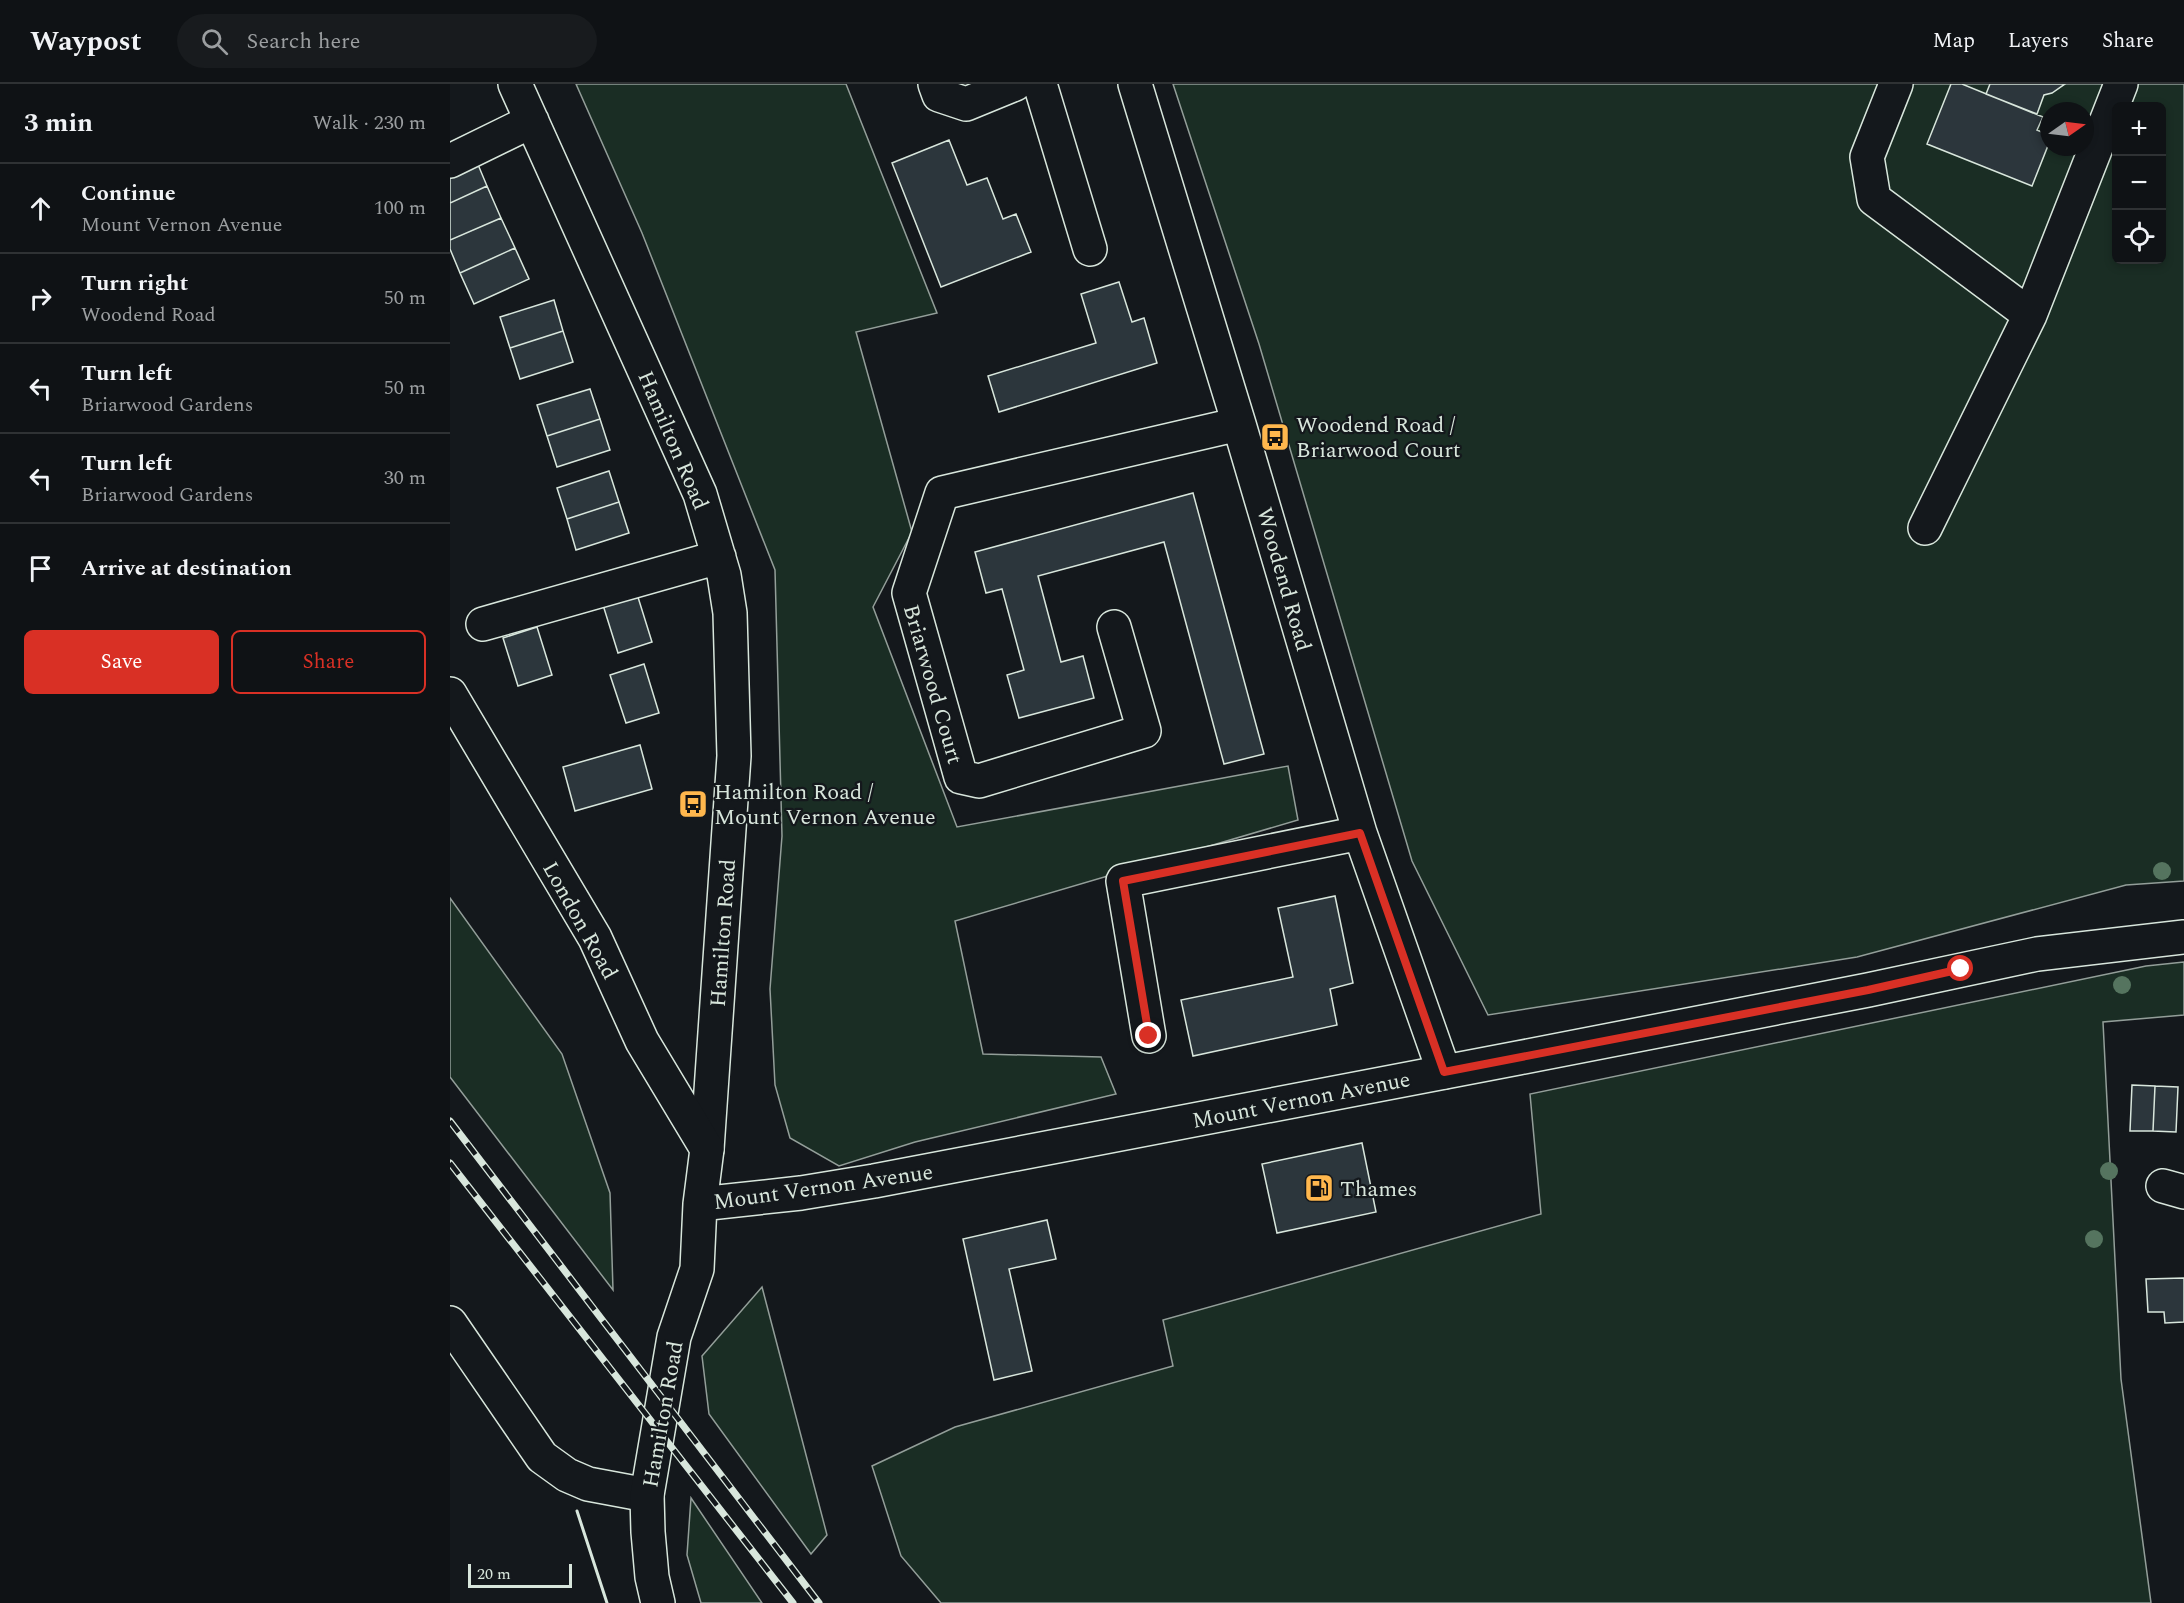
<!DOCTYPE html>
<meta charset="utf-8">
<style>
body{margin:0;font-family:Spectral,serif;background:#181b1e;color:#f1f3f6}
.controls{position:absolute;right:18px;top:18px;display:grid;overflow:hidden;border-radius:9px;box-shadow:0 3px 9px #0003}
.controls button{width:54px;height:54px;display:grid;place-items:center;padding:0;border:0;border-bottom:2px solid #2f3234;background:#0f1215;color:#f1f3f6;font:30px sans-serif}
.compass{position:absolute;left:1590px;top:18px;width:54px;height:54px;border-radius:50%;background:#0f1215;box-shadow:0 3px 9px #0003;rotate:76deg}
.scale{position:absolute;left:18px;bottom:15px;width:104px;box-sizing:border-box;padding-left:6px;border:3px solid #d8e6dc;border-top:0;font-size:16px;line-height:21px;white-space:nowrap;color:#d8e6dc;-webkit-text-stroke:4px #14181c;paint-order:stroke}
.stop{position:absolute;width:18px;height:18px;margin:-14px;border:4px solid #d93025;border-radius:50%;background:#fff}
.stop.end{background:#d93025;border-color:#fff;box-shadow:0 2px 6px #0008}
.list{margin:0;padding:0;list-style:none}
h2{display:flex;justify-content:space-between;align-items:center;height:78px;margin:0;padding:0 24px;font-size:26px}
h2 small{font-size:20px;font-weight:400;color:#9b9ea0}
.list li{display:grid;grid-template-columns:39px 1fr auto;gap:18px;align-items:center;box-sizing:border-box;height:90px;padding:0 24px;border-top:2px solid #2f3234}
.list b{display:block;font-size:22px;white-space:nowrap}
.list p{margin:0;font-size:20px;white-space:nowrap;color:#9b9ea0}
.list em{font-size:20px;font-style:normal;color:#9b9ea0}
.actions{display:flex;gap:12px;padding:18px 24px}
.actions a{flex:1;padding:14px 0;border:2px solid #d93025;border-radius:9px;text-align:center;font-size:21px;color:#d93025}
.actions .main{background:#d93025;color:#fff}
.icon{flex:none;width:33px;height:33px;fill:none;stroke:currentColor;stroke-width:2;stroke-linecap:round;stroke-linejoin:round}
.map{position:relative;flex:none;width:1734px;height:1519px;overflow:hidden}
header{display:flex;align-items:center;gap:36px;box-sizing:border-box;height:84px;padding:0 30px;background:#0f1215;border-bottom:2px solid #2f3234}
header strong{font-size:28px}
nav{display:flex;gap:33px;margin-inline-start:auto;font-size:21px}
.search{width:420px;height:54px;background:#181b1e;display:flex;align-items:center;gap:15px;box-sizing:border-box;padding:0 21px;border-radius:33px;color:#9b9ea0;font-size:22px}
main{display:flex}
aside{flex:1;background:#0f1215}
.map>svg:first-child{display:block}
</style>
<header>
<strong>Waypost</strong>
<div class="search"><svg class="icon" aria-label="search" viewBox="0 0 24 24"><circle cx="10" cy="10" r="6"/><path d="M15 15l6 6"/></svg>Search here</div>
<nav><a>Map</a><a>Layers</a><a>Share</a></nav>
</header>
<main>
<aside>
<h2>3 min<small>Walk · 230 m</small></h2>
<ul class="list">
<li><svg class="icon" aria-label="ahead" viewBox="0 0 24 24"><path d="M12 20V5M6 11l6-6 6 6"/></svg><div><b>Continue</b><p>Mount Vernon Avenue</p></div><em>100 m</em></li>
<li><svg class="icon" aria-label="right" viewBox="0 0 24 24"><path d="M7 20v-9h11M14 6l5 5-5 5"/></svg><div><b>Turn right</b><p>Woodend Road</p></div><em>50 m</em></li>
<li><svg class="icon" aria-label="left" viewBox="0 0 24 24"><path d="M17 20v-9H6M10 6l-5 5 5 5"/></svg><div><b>Turn left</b><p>Briarwood Gardens</p></div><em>50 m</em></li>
<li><svg class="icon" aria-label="left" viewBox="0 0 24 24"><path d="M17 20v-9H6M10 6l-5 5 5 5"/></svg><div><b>Turn left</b><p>Briarwood Gardens</p></div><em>30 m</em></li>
<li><svg class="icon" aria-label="arrive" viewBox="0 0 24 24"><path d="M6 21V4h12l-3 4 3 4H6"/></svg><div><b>Arrive at destination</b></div></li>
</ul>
<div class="actions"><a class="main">Save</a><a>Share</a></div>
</aside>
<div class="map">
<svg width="1734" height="1519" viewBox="0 0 1734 1519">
<rect width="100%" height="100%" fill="#14181c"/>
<!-- green -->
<path fill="#1a2d24" stroke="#939e99" stroke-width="1.5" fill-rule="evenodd" d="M126,0H396L487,229L406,248L462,448L423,523L507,743L838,682L848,736L505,837L533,970L651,973L666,1010L465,1058L389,1082L340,1054L325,1001L320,905L332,752L325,486L192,149Z
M723,0H1734V797L1676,801L1407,873L1038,931L962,777L809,260ZM1666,22H1712V176H1666ZM1599,27H1635V63H1599Z
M0,814L112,970L160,1109L163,1206L0,993Z
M1734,878V931L1653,938L1671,1295L1701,1519H491L451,1472L422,1382L505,1343L723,1282L713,1236L1091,1130L1080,1010L1696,882Z
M312,1203L377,1451L361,1470L259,1330L252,1272Z
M241,1414L312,1519H251L237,1471Z"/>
<!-- building -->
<path fill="#2c363c" stroke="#d8e6dc" stroke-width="1.5" d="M1501,0H1512L1593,33L1587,46L1599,51V59L1582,102L1477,60Z
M1540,0H1615L1602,9L1594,11L1587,30L1536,10Z
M499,56L517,101L537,94L553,135L566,130L581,168L491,203L442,79Z
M24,71L37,102L0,119V82Z
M37,102L51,134L0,156V119Z
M51,134L65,164L10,189L0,165V156Z
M65,164L79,195L24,220L10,189Z
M669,198L682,238L694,234L707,279L549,328L538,292L646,259L631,210Z
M104,216L113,247L60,264L50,233Z
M113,247L123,278L70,295L60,264Z
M140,305L150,335L97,352L87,321Z
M150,335L160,366L107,383L97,352Z
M159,387L169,418L117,435L107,404Z
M743,409L814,670L774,680L714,458L588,492L611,578L633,572L644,614L569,634L557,591L574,586L552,505L536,509L525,468Z
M169,418L179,449L126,466L117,435Z
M187,510L202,558L168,569L153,521Z
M87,543L102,591L68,602L53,554Z
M194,580L209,629L176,639L160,591Z
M190,661L202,705L125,727L113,683Z
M885,812L903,899L880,905L887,941L743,972L731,916L843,893L828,824Z
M1682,1001L1705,1002L1703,1047H1680Z
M1705,1002L1728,1003L1726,1048L1703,1047Z
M912,1059L926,1128L827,1149L812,1080Z
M597,1136L606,1175L559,1185L582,1287L544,1296L513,1155Z
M1734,1194V1238L1715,1239L1714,1228H1698L1696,1195Z"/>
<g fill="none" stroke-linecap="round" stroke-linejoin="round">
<!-- minor casing -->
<g stroke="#d8e6dc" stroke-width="36">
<path id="minor" d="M65,0L250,410L274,491L280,529L284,672L257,1065
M485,0L489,11L516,20L565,0
M590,0L640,165
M685,0L789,340L910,749L994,988
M1446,0L1417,73L1424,115L1580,231
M0,77L82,37
M1475,444L1580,231L1671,0
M33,540L269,473
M664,543L694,647L529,697L511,693L459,509L492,409L789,340
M699,952L673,797L910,749
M1713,1102L1734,1108
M0,1239L92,1373L117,1391L138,1400L197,1411"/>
</g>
<!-- major casing -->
<g stroke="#d8e6dc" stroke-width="36">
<path id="major" d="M0,610L145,854L192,957L257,1065L250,1120L247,1185L224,1253L197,1411L198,1448L202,1493L208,1519
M250,1120L351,1109L424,1097L1068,974L1418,906L1587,870L1734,853"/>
</g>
<!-- minor -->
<use href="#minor" stroke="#14181c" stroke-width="33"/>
<!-- major -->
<use href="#major" stroke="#14181c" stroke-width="33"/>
<!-- rail casing -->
<g stroke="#d8e6dc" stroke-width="7">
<path id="rail" d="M0,1037L369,1519
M0,1079L343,1519"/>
</g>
<!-- rail -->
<use href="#rail" stroke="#14181c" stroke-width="4.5" stroke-dasharray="14" stroke-linecap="butt"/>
<!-- wall -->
<path stroke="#d8e6dc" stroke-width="3" d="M127,1427L157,1519"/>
</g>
<!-- trees -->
<g fill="#55745f">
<circle cx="1712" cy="787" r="9"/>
<circle cx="1672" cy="901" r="9"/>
<circle cx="1659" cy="1087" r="9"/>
<circle cx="1644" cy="1155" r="9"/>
</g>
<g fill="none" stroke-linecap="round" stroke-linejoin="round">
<!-- route -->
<path stroke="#d93025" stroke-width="8" d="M699,952L673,797L910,749L994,988L1418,906L1511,885"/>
</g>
<!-- icons -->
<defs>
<g id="bus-square" transform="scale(1.5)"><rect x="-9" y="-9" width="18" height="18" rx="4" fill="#ffb74d" stroke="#14181c"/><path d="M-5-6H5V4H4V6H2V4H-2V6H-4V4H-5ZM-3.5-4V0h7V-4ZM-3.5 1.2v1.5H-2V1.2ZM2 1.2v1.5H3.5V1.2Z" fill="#111"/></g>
<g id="fuel-square" transform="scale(1.5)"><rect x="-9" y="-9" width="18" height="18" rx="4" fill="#ffb74d" stroke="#14181c"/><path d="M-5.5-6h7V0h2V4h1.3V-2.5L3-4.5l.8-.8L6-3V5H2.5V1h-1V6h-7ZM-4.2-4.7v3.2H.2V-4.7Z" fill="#111"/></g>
</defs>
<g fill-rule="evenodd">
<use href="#bus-square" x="825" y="353"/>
<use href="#bus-square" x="243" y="720"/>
<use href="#fuel-square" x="869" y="1104"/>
</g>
<g text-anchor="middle" stroke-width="4.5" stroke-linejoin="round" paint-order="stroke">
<!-- poi labels -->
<g font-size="22" fill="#d8e6dc" stroke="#14181c" text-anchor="start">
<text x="846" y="348">Woodend Road /<tspan x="846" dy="25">Briarwood Court</tspan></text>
<text x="264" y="715">Hamilton Road /<tspan x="264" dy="25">Mount Vernon Avenue</tspan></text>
<text x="890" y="1112">Thames</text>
</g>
<!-- street labels -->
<g font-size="22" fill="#d8e6dc" stroke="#14181c">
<text transform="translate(224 356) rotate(67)" y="8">Hamilton Road</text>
<text transform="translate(835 495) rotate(74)" y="8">Woodend Road</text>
<text transform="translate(484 600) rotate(74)" y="8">Briarwood Court</text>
<text transform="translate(131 836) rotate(61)" y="8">London Road</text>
<text transform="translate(272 849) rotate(-86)" y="8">Hamilton Road</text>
<text transform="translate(851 1015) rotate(-11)" y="8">Mount Vernon Avenue</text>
<text transform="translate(373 1102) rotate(-8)" y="8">Mount Vernon Avenue</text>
<text transform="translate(212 1330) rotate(-80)" y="8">Hamilton Road</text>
</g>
</g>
</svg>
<div class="controls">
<button>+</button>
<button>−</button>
<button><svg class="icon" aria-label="locate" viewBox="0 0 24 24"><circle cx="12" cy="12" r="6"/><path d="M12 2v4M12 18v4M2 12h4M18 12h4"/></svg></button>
</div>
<svg class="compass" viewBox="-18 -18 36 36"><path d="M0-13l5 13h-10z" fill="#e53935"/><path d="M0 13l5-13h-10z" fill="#9b9ea0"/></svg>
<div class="scale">20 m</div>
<div class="stop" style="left:1511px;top:885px"></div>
<div class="stop end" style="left:699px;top:952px"></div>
</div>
</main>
